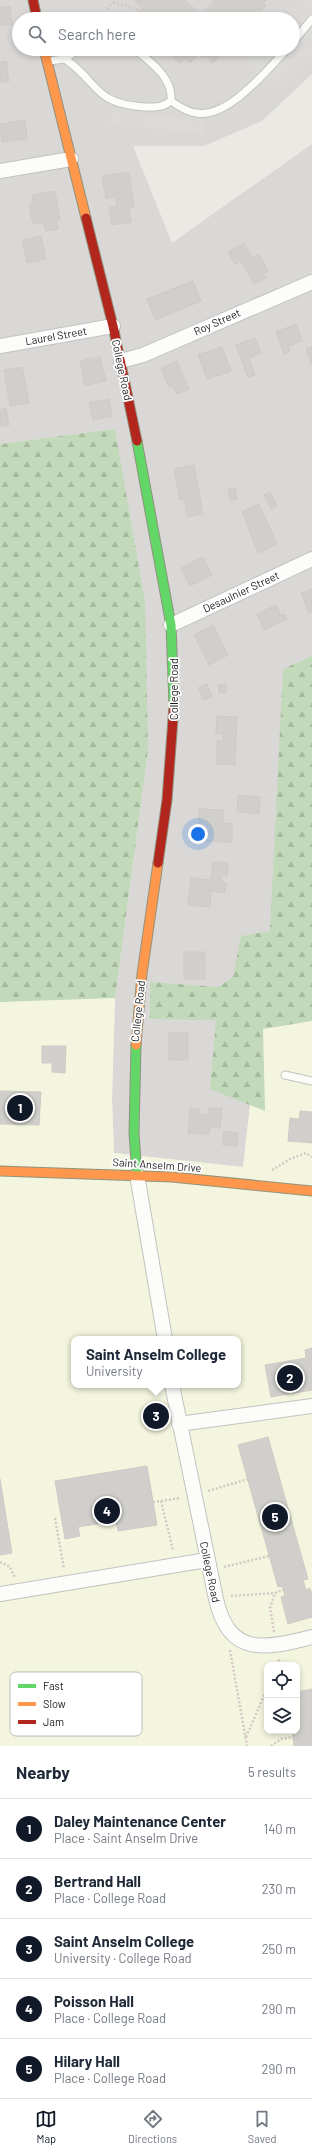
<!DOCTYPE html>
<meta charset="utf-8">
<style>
body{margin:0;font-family:Barlow,sans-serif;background:#f2f2f3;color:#1f2937}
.controls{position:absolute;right:12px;bottom:12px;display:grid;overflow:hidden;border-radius:8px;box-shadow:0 2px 6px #0003}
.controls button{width:36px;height:36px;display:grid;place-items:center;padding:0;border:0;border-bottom:1px solid #e0e1e3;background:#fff;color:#1f2937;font:20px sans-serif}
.you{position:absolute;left:198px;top:834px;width:14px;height:14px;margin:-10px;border:3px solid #fff;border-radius:50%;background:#1a73e8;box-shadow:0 0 0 6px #1a73e833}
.badge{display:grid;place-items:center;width:26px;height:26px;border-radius:50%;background:#111827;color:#fff;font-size:13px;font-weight:700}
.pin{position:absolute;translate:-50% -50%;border:2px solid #fff;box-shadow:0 1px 4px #0006}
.popup{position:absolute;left:71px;top:1336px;width:170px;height:52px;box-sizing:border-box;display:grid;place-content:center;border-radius:8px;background:#fff;filter:drop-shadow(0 1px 3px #0005);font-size:13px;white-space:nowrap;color:#747a83}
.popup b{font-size:15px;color:#1f2937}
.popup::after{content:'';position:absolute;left:50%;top:100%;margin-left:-8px;border:8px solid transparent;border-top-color:#fff}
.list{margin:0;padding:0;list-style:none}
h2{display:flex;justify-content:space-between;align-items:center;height:52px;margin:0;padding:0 16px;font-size:17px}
h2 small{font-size:13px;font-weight:400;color:#747a83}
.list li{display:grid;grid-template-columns:26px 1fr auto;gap:12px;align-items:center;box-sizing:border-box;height:60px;padding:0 16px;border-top:1px solid #e0e1e3}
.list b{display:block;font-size:15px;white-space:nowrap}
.list p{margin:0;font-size:13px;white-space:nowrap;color:#747a83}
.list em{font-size:13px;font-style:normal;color:#747a83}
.icon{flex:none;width:22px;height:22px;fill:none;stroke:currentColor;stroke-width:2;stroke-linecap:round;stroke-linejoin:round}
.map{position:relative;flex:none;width:312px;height:1746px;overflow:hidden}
.search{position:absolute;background:#fff;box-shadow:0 2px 6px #0003;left:12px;right:12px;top:12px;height:44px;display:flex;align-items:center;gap:10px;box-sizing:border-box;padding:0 14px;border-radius:22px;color:#747a83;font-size:15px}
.sheet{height:352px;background:#fff}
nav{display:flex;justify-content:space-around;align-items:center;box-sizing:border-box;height:56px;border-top:1px solid #e0e1e3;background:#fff;font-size:11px;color:#747a83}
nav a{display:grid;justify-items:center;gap:2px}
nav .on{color:#111827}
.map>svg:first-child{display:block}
</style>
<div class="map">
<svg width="312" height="1746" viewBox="0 0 312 1746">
<defs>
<pattern id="forest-firs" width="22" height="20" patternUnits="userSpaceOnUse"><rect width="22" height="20" fill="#c2dab9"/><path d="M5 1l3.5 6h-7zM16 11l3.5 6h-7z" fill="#a6ba9e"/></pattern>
</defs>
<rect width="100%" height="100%" fill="#eae9e4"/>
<!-- residential -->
<path fill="#d9d8d6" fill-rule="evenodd" d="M0,0H312V74L262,121L204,146H133L172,243L312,144V674L269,940L243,1167L114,1153L112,1100L115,998L148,751L115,429L0,444ZM19,19H293V49H19Z"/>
<!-- education -->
<path fill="#f3f5de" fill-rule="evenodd" d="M0,712L130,724L115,998L112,1100L114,1153L243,1167L269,940L312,931V1746H0ZM74,1339H238V1385H74ZM267,1665H297V1731H267Z"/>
<!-- forest -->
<path fill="url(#forest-firs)" d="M115,429L145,603L148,751L115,998L0,1002V444Z
M312,656V1021L263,1029L265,1111L210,1089L216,1020L150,1019V982L219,987L233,977L241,936L270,931L283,669Z"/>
<!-- parking -->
<path fill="#dbdad8" d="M299,0H312V56L276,90L243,62L256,49H293V19H286Z
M112,111L205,121L204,134L110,125Z"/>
<!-- building -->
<path fill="#d1cfcb" stroke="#cdcbc6" d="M134,0H185L200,14L214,2L212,0H266L263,3L266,6L253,19L250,17L247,19H145L138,13L142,8Z
M10,6L12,24L0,26V8Z
M214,49L221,55L213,63L205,54L202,58L198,54L190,63L185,58L180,63L166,50Z
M6,61L9,81L0,82V62Z
M25,120L27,139L2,142L0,124Z
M129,172L134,207L129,208L131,222L112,225L109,208L117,206L115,197L106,199L102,176Z
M55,191L60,220H56L58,229L46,231L44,223L33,224L29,205L33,204L32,195Z
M41,236L46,259L27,263L22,240Z
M244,243L252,258L259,254L268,271L263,274L266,278L254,284L241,261L235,264L228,252Z
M193,281L201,301L155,320L147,299Z
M296,324L302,341L288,346L290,351L284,354L276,332Z
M255,338L261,353L249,358L255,375L248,377L236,345Z
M222,347L231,371L207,379L198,355Z
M312,347V364H311L306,349Z
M100,357L106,381L85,386L80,361Z
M177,361L189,389L177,394L173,386L169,387L161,368Z
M22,367L29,403L10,406L4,370Z
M109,399L112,416L93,420L89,403Z
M6,408L9,425L0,426V410Z
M194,465L203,514L187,517L184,499L180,500L174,469Z
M235,488L237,499L230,500L228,489Z
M270,492L277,506L271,509L264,495Z
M259,504L277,544L258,553L242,511Z
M203,557L212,575L190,586L181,568Z
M312,589V612L309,613L301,593Z
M276,605L281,616L285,614L287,619L264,630L257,614Z
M213,625L228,655L209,665L194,635Z
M207,684L212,697L203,700L198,688Z
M226,684L227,692L219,693L218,685Z
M217,716L237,717L235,765L216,764L217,740L223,741V734H216Z
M238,795L260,797L259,814L237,812Z
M199,809L223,810V823L232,824V842L198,841Z
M213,862L228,863L227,876H222L221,882L226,883L225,893L211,891L210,907L188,905L191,878L211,880Z
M184,952H205V979H184Z
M169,1033H188V1060H169Z
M42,1046H66L65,1073L52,1072V1063H42Z
M0,1091L41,1092L39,1125L0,1124Z
M190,1108L199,1109L198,1115H209V1108H222L220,1128L210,1127L209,1134L188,1133Z
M300,1111L312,1112V1143L288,1141L290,1118L299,1119Z
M224,1131L238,1133L237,1146L223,1145Z
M312,1348V1390L271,1397L265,1365L306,1358L305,1350Z
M268,1437L308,1579L303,1580L306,1590L310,1588L312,1594V1617L288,1624L281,1597L285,1596L282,1586L278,1587L238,1445Z
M147,1466L157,1525L118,1531L116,1521L78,1527L80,1536L65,1539L55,1481Z
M0,1479L12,1553L0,1555Z
M312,1689V1746H294L292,1731H297V1692Z"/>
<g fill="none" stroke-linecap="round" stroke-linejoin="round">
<!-- lane casing -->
<g stroke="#c3c2c0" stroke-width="9">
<path id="lane" d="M293,42L312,19
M135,49C151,63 173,77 171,101
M65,59C100,83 92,103 144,107C154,107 162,108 171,101
M48,61L65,59L79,49
M171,101C178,106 187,112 196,113C228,119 267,70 287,49
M285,1075L312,1081"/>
</g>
<!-- street casing -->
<g stroke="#c3c2c0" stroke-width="16">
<path id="street" d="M0,171L71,159
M0,346L113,326
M121,361L143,355L312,282
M171,625L312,559
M137,1175L165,1339
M172,1385L216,1599C229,1657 265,1649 312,1637
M179,1424L312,1406
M0,1594L207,1560"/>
</g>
<!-- fast casing -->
<g stroke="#90937d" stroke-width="11">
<path id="fast" d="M137,441L171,625L174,705
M136,1045L134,1133L137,1175"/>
</g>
<!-- slow casing -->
<g stroke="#90937d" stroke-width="11">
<path id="slow" d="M44,49L86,218
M136,1045L142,974L158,863
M0,1171L172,1177L312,1191"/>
</g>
<!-- jam casing -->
<g stroke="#90937d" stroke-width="11">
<path id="jam" d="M33,0L37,19
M86,218L113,326L137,441
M158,863L167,800L174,705"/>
</g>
<!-- path -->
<path stroke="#d5c8c4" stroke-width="2.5" stroke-dasharray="2 2" stroke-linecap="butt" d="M113,3L125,5L140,11
M107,9L113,3V0
M272,1170L290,1159L306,1153L312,1157
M208,1491L248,1479
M161,1501L180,1498
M153,1502L161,1501L173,1550
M55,1518L64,1569
M0,1562L10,1567L15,1578
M224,1567L269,1556
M231,1596L275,1593L283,1590
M274,1632L270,1608L275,1593
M230,1650L247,1746
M277,1665L280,1658
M246,1737L267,1689
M271,1746L281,1739L293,1737"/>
<!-- lane -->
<use href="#lane" stroke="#fcfcfb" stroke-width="7"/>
<!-- street -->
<use href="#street" stroke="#fcfcfb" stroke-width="14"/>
<!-- fast -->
<use href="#fast" stroke="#63d668" stroke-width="9"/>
<!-- slow -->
<use href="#slow" stroke="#ff974d" stroke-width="9"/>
<!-- jam -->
<use href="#jam" stroke="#b3261e" stroke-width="9"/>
</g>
<g text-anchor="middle" stroke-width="3.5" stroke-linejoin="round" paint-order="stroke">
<!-- street labels -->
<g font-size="11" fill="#1c1c1c" stroke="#fff">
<text transform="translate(217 322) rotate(-24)" y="4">Roy Street</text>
<text transform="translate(56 336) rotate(-10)" y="4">Laurel Street</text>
<text transform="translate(122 370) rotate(78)" y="4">College Road</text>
<text transform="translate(241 592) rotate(-25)" y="4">Desaulnier Street</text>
<text transform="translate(174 689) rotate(-90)" y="4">College Road</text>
<text transform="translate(138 1011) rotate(-84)" y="4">College Road</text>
<text transform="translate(157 1165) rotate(4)" y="4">Saint Anselm Drive</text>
<text transform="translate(210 1572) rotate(78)" y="4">College Road</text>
</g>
</g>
<!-- legend -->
<rect x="10" y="1672" width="132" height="64" rx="6" fill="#fff" stroke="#bbb" stroke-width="1"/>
<rect x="18" y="1684" width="18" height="4" fill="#63d668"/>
<rect x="18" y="1702" width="18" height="4" fill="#ff974d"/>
<rect x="18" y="1720" width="18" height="4" fill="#b3261e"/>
<g font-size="11" fill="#1c1c1c">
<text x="43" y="1690">Fast</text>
<text x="43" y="1708">Slow</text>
<text x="43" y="1726">Jam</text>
</g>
</svg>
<div class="controls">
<button><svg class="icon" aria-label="locate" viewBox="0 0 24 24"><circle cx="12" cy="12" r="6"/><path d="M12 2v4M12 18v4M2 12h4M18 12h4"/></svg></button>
<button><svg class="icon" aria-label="layers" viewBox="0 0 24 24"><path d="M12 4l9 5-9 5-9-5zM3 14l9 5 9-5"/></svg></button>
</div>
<div class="you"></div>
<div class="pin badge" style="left:20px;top:1108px">1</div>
<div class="pin badge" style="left:290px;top:1378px">2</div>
<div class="pin badge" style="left:156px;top:1416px">3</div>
<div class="popup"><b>Saint Anselm College</b>University</div>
<div class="pin badge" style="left:107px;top:1511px">4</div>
<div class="pin badge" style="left:275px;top:1517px">5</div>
<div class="search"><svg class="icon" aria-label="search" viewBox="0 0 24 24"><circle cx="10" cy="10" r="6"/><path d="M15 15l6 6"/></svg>Search here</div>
</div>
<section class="sheet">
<h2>Nearby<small>5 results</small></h2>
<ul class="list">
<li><span class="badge">1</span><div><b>Daley Maintenance Center</b><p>Place · Saint Anselm Drive</p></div><em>140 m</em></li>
<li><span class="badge">2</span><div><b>Bertrand Hall</b><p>Place · College Road</p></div><em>230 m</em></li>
<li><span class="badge">3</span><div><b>Saint Anselm College</b><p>University · College Road</p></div><em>250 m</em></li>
<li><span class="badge">4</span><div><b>Poisson Hall</b><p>Place · College Road</p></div><em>290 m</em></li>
<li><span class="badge">5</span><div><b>Hilary Hall</b><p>Place · College Road</p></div><em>290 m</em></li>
</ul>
</section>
<nav>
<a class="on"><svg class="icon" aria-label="map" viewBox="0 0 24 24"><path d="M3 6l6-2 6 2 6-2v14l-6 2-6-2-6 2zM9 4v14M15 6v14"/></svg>Map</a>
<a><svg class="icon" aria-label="directions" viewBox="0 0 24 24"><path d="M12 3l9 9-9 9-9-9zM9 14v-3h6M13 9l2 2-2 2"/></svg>Directions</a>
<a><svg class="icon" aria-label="saved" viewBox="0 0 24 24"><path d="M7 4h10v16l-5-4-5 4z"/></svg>Saved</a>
</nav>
